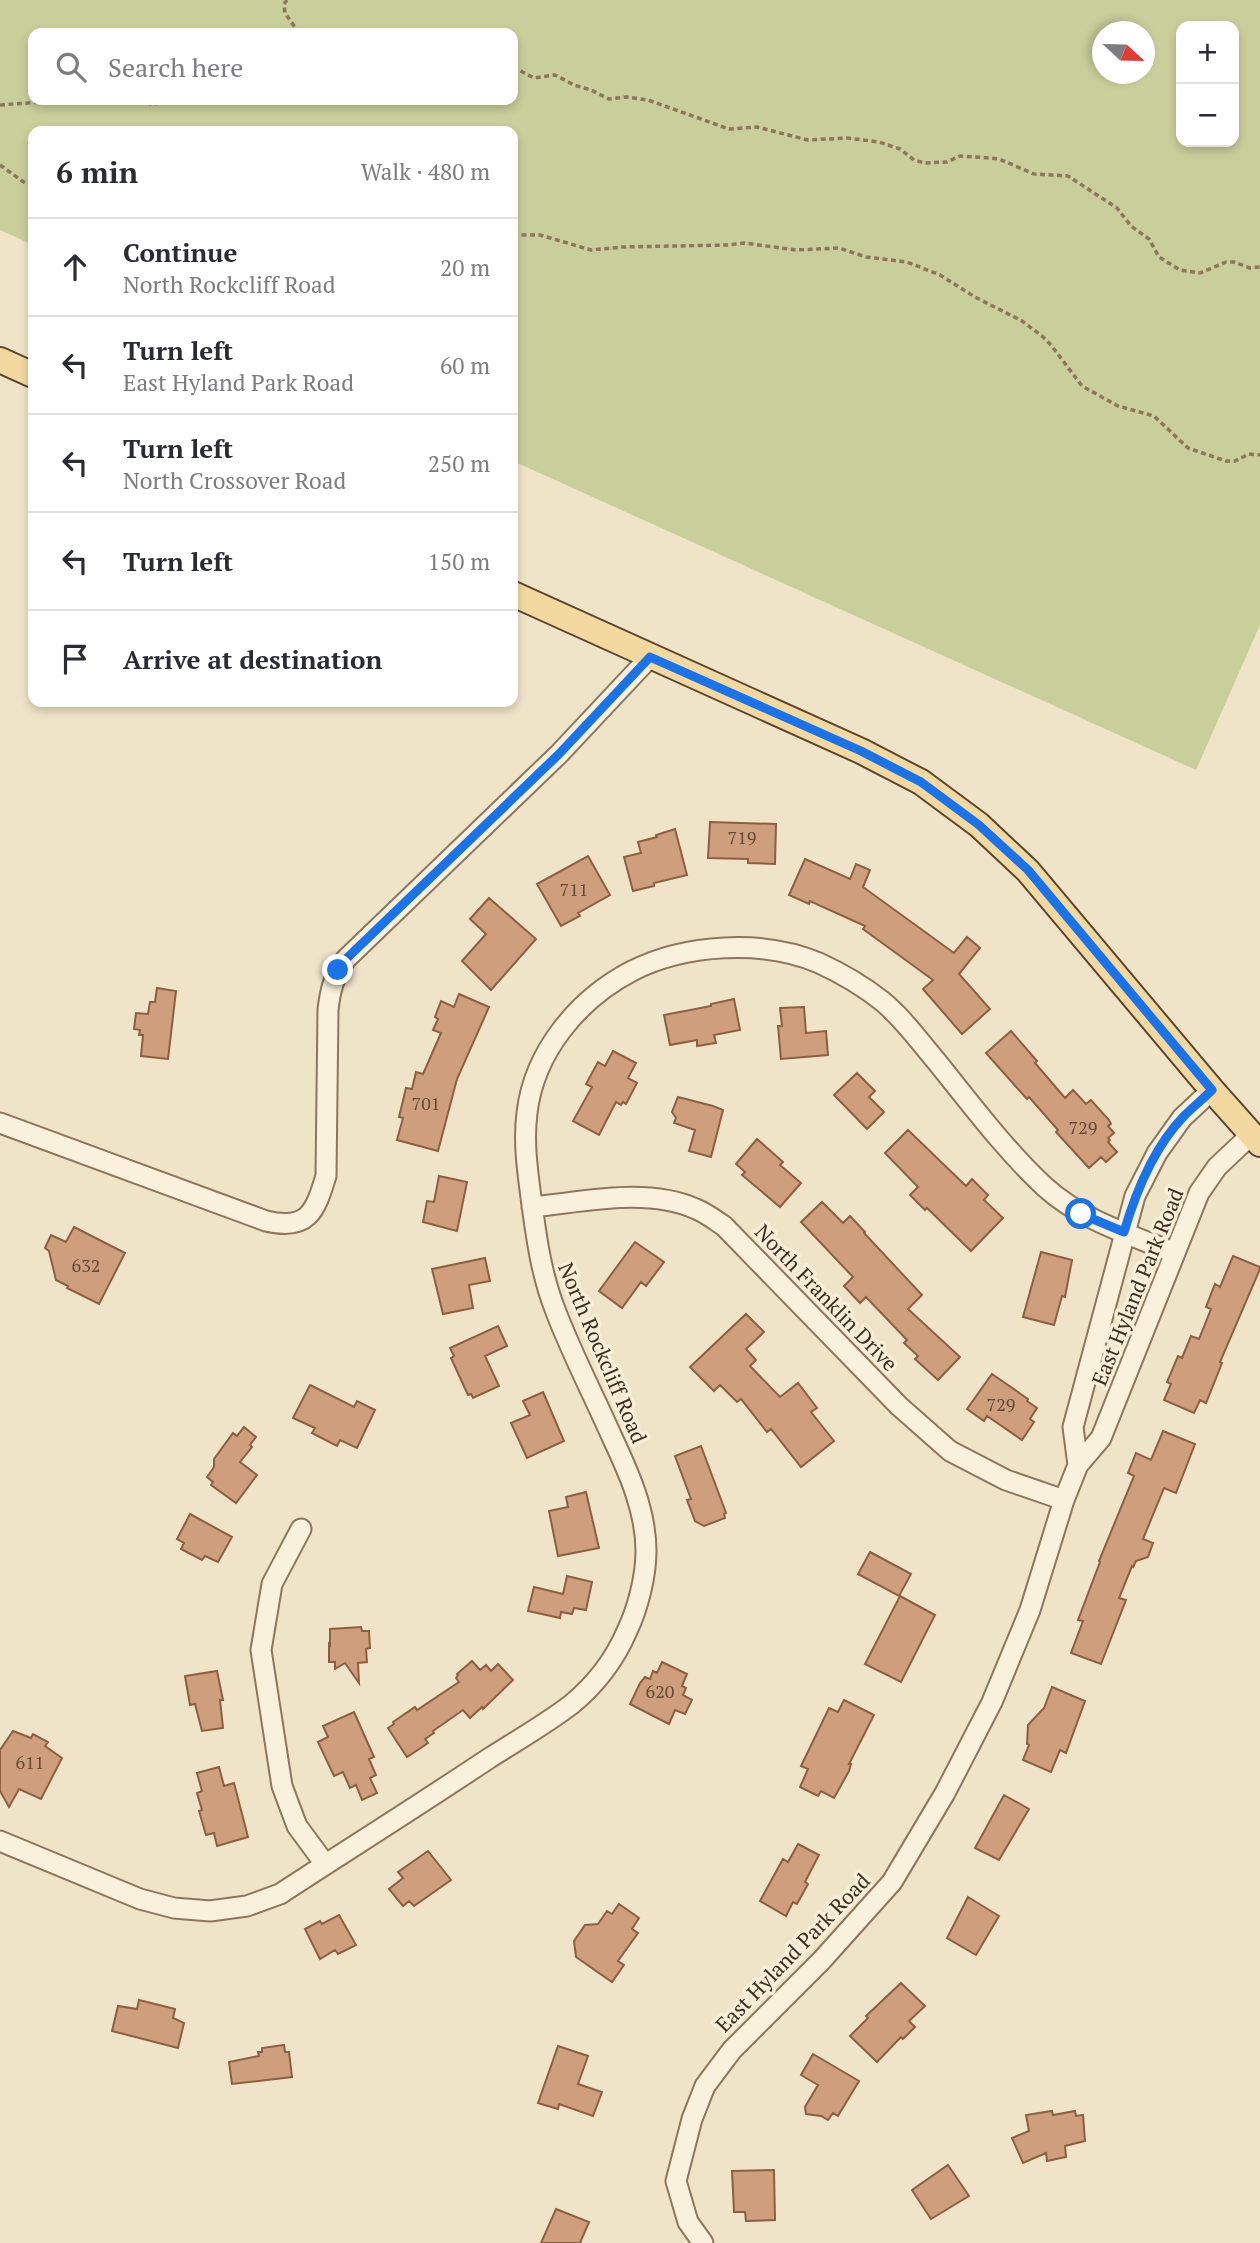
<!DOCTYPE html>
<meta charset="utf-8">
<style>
body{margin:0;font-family:"PT Serif",serif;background:#f7f7f7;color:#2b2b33}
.controls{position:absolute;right:21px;top:21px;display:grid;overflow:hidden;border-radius:14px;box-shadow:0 4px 10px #0003}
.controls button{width:63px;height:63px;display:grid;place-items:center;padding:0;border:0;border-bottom:2px solid #e1e1e2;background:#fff;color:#2b2b33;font:35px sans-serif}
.compass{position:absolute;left:1092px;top:21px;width:63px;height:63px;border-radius:50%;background:#fff;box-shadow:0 4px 10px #0003;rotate:112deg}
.stop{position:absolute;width:21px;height:21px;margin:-16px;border:5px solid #1a73e8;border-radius:50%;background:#fff}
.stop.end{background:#1a73e8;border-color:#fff;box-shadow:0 2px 7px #0008}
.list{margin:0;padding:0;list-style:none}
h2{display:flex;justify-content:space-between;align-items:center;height:91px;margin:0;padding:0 28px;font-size:30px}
h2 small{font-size:23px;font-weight:400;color:#7c7c81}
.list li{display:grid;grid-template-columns:46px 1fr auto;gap:21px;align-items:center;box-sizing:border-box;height:98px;padding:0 28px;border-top:2px solid #e1e1e2}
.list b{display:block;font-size:26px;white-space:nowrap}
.list p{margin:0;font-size:23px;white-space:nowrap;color:#7c7c81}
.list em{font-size:23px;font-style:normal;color:#7c7c81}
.icon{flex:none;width:38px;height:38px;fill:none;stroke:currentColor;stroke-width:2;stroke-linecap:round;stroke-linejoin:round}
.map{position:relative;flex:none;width:1260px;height:2243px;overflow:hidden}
.search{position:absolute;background:#fff;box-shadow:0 4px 10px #0003;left:28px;top:28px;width:490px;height:77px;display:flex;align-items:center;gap:18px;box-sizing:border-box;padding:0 24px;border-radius:14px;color:#7c7c81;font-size:26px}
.panel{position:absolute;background:#fff;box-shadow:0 4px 10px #0003;left:28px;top:126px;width:490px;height:581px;border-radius:14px}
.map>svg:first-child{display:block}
</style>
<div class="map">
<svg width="1260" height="2243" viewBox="0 0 1260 2243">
<rect width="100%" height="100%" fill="#f0e4c8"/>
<!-- green -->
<path fill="#c9cf9b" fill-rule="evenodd" d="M0,0H1260V625L1196,770L513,461V131H33V245L0,230ZM1181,26H1234V142H1181ZM1102,32H1144V74H1102ZM33,33H513V100H33Z"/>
<!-- building -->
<path fill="#cf9f7d" stroke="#8d5f41" stroke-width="2" d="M710,822L776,824L775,864L748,863V859L708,858Z
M675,829L687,875L654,883V886L633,891L624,857L641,853L638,842L657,837L656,835Z
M588,856L610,895L578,913L580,916L561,926L537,884Z
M805,859L850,879L856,864L870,870L863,887L954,953L967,937L980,948L959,974L990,1009L962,1034L923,989L933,980L863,929L865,926L810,901L809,904L789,895Z
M489,898L536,939L491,990L462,961L486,934L470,919Z
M157,988L176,991L168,1059L141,1056L143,1035H139L140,1030L134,1029L136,1013L148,1014L150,1002H155Z
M459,994L489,1007L457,1079L438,1151L397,1140L403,1118L399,1117L406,1088L412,1089L416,1072L423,1074L441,1033L433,1030L438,1019L435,1017L441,1001L454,1007Z
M734,999L740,1030L714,1035L716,1043L697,1046V1040L670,1045L664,1015L711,1006V1004Z
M804,1007L806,1033L826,1031L828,1055L781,1059L778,1026H782L780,1008Z
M1011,1031L1037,1061L1035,1063L1065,1098L1073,1090L1086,1104L1091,1100L1109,1120L1111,1124L1108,1126L1114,1133L1108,1138L1110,1140L1108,1142L1117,1152L1106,1162L1101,1157L1089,1168L1056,1132L1058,1130L1029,1097L1027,1099L986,1053Z
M613,1051L636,1063L628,1078L637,1083L626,1104L623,1102L621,1105L616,1102L599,1135L573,1121L592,1087L586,1084L598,1062L605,1066Z
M857,1073L875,1091L869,1097L884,1112L867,1129L834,1095Z
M678,1097L713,1106L723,1110L711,1157L689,1151L695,1130L674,1123L676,1118L672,1112Z
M908,1130L966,1186L972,1179L988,1195L984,1200L1003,1218L971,1251L927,1208L925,1210L910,1195L918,1187L885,1153Z
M757,1139L783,1162L780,1165L801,1183L780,1207L742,1175L745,1172L736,1164Z
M439,1176L467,1182L457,1231L423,1222L427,1201L434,1202Z
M822,1202L843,1223L850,1216L865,1232L864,1233L922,1295L908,1309L960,1357L938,1380L915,1359L918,1356L904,1343L907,1340L866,1297L860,1303L844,1286L853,1277L801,1222Z
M74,1227L125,1253L99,1304L67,1288L68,1286L56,1280L49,1251L45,1248L51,1235L66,1242Z
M635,1242L664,1262L646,1286L641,1282L622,1308L599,1291Z
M1041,1252L1072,1260L1065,1297L1062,1296L1054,1325L1023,1317Z
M1233,1256L1260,1267V1269L1220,1362L1222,1363L1206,1403L1200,1400L1194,1413L1164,1400L1171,1384L1167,1382L1178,1356L1182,1358L1191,1336L1199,1339L1211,1309L1206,1307L1215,1284L1220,1287Z
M485,1258L490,1281L469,1285L473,1308L443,1314L432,1269Z
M746,1314L764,1332L746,1349L756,1360L750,1366L780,1397L798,1383L817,1408L811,1412L834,1441L801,1467L771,1429L767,1432L741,1399L737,1402L720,1385L714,1391L690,1367Z
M498,1326L507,1346L485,1356L499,1386L473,1398L471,1394L468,1395L451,1358L454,1356L450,1348Z
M992,1374L1028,1399L1027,1401L1037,1408L1030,1419L1034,1422L1022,1440L987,1416L984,1421L967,1409Z
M310,1385L354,1407L357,1401L375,1410L357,1448L340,1440L337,1446L312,1433L315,1428L293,1418Z
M543,1392L564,1441L527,1458L511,1423L530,1415L523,1401Z
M244,1427L256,1437L250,1445L252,1447L240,1462L257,1475L236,1503L211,1485L213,1482L207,1477L214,1467V1459L233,1433L237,1436Z
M1163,1431L1195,1444L1176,1493L1164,1488L1143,1539L1153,1543L1148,1557L1136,1561L1133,1567L1132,1566L1119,1598L1126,1600L1101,1664L1071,1653L1083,1621L1078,1620L1100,1562L1099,1561L1134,1476L1128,1473L1136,1453L1151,1460Z
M701,1446L726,1513L724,1514L725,1518L704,1526L695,1521L687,1500L691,1499L675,1456Z
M586,1492L599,1548L558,1556L549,1511L568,1507L566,1497Z
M190,1514L232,1537L218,1562L205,1556L202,1560L181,1549L184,1543L177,1539Z
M870,1552L911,1574L899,1596L858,1574Z
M567,1576L592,1582L586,1610L574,1608L572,1614L561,1612L560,1618L528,1611L534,1587L563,1594Z
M900,1596L935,1615L901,1682L865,1664Z
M361,1627L362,1631H369L370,1648L366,1649L367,1662L358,1663L359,1683L345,1663L335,1669V1662H329V1644L330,1645V1629Z
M472,1661L480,1670L486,1665L491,1671L498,1664L513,1680L483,1709L482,1707L470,1718L463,1710L433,1731L434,1733L425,1739L428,1743L407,1757L388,1728L394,1724L393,1722L415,1707L417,1710L459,1682L456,1678L458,1675L457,1674Z
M662,1662L687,1674L682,1686L686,1688L683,1695L692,1700L685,1714L675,1710L669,1724L630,1704L640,1683L645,1677L650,1679L653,1671L657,1673Z
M217,1671L223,1700H220L223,1728L202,1731L195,1704L190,1705L185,1676Z
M1052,1687L1085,1701L1066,1753L1060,1750L1051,1772L1023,1760L1029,1745L1027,1744L1028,1725L1044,1708Z
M844,1700L874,1715L849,1764H851L849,1771L834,1798L821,1791L818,1796L800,1787L808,1769L801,1766L829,1708L838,1712Z
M354,1712L374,1757L369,1759L376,1775L370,1778L377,1793L362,1800L356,1785L350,1788L343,1772L334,1776L318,1742L328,1737L323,1726Z
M13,1731L31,1738L33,1734L48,1742L45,1746L62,1758L41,1799L19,1789L9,1807L0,1791V1750Z
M219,1767L224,1786L234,1783L248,1837L217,1846L214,1833L206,1835L199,1811L202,1810L197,1793L202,1791L197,1773Z
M1004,1795L1029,1809L999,1860L975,1848Z
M798,1844L819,1855L805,1882L808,1884L797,1904L793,1902L786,1916L760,1901L783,1859L788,1862Z
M428,1851L451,1880L414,1906L409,1901L403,1906L389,1889L403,1878L398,1872Z
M968,1897L999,1916L976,1955L947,1938Z
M619,1904L639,1918L632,1929L638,1933L618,1961L624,1965L612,1982L576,1957L574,1941L585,1925L598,1924L607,1911L612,1914Z
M339,1915L356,1945L338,1954L335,1950L320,1959L305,1929L320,1921L322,1924Z
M901,1983L925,2006L909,2021L915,2027L903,2039L901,2037L877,2062L850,2036L868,2018L866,2016Z
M139,2000L175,2009L173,2018L184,2023L178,2048L112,2031L118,2006L137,2009Z
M284,2045L285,2052H289L292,2077L232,2084L229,2062L259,2056L258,2052H262V2048Z
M558,2046L588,2056L578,2084L602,2092L593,2116L559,2104L558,2109L538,2103Z
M813,2054L859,2081L838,2116L833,2113L828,2120L821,2116L806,2114L805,2107L818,2085L801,2075Z
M1052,2111L1053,2115L1075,2111L1076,2116L1083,2115L1085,2141L1065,2146L1066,2157L1047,2161L1046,2153L1023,2163L1012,2138L1029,2131L1026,2115Z
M948,2165L969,2196L931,2219L912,2190Z
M774,2170L775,2220L746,2221L745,2212H734L732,2171Z
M556,2209L589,2222L580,2243H541Z"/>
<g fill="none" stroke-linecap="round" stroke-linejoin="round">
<!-- minor casing -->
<g stroke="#8d765c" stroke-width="23">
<path id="minor" d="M0,1123L266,1221C308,1231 315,1212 326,1176L328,1010C330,991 334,975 346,959L559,754L650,657
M532,1207C585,1202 646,1187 696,1209C706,1213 715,1220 724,1226L899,1406L950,1451L1006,1480L1064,1500
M1078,1465L1073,1427L1135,1196L1157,1153L1182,1118L1212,1090
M301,1529L272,1584L261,1650L282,1786L297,1826L325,1864
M0,1841L140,1899L174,1908L210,1911L247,1906L280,1894C349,1849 419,1805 488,1759C516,1741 546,1724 572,1704C596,1684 615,1659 627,1631C638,1608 646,1576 646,1551C646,1511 629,1473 612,1437C594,1396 572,1354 556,1312C542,1277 537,1242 532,1205C528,1174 523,1144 527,1113C534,1052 578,999 632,971C685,944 763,939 819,963C841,973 863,986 882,1001C903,1018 919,1041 937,1062C971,1104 1006,1151 1045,1187C1081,1220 1131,1235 1175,1253
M703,2243L688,2222L676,2181L692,2119L705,2086L732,2050L822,1960L892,1882L945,1793L992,1702L1030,1610L1064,1500L1078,1465L1101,1438L1199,1193L1217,1167L1252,1134"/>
</g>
<!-- major casing -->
<g stroke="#5b4430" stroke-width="28">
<path id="major" d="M0,360L33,375
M513,594L861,751L921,782L979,825L1028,871L1212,1090L1260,1144"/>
</g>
<!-- path -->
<path stroke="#8d765c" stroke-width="3.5" stroke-dasharray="5 3.5" stroke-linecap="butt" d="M287,0L284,4L285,13L299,33
M513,67L534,78L555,75L574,85L591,90L609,99L626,97L648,100L729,129L757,127L808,140L847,138L879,142L900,149L914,160L925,163L947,162L960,156L990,158L999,159L1034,174L1068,176L1117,208L1131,226L1149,239L1159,257L1180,270L1200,273L1226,262H1234L1250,268L1260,267
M138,100L151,104L194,100
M0,105L68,100
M0,165L25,183L33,185
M513,235H540L591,250L622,247L727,245L744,243L796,250L839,248L866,257L907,262L940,275L975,297L1022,321L1042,336L1051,345L1082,386L1118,406L1154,416L1188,448L1226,461H1235L1249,454L1260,455"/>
<!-- minor -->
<use href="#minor" stroke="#faf1dc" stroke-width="19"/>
<!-- major -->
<use href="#major" stroke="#f3d9a0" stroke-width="24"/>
</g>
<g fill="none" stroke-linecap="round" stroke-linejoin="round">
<!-- route -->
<path stroke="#1a73e8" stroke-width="9" d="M338,970L346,959L559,754L650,657L861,751L921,782L979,825L1028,870L1212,1090C1203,1099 1193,1107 1184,1116C1154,1147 1136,1191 1124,1232L1081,1214"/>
</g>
<g text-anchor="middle" stroke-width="7" stroke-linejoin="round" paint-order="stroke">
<!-- number labels -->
<g font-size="18" fill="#624a37">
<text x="742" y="844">719</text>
<text x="574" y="896">711</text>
<text x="426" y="1110">701</text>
<text x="1083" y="1134">729</text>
<text x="86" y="1272">632</text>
<text x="1001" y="1411">729</text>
<text x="660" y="1698">620</text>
<text x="30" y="1769">611</text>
</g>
<!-- street labels -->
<g font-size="21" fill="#3d2e20" stroke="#f7eed8">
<text transform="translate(1138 1287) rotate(-68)" y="7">East Hyland Park Road</text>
<text transform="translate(826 1298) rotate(46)" y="7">North Franklin Drive</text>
<text transform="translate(602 1353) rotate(67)" y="7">North Rockcliff Road</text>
<text transform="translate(793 1953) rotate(-46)" y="7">East Hyland Park Road</text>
</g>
</g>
</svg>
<div class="controls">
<button>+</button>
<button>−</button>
</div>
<svg class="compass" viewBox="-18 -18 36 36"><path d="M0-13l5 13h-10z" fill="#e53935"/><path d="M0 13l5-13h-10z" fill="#7c7c81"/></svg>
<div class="stop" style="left:1081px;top:1214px"></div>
<div class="stop end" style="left:338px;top:970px"></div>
<div class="search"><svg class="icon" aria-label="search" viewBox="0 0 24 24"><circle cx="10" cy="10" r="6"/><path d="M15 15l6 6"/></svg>Search here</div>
<section class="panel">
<h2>6 min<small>Walk · 480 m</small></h2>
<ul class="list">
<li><svg class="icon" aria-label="ahead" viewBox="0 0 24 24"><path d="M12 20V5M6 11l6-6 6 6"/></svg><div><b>Continue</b><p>North Rockcliff Road</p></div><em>20 m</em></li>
<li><svg class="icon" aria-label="left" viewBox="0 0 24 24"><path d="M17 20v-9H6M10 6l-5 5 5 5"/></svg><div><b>Turn left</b><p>East Hyland Park Road</p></div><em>60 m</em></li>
<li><svg class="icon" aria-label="left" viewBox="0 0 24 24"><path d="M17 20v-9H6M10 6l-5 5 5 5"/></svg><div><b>Turn left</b><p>North Crossover Road</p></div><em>250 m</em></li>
<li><svg class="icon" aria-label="left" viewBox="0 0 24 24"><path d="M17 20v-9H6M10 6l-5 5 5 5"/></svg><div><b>Turn left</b></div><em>150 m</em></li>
<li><svg class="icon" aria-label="arrive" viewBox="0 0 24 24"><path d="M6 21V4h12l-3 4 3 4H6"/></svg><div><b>Arrive at destination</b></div></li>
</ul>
</section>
</div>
